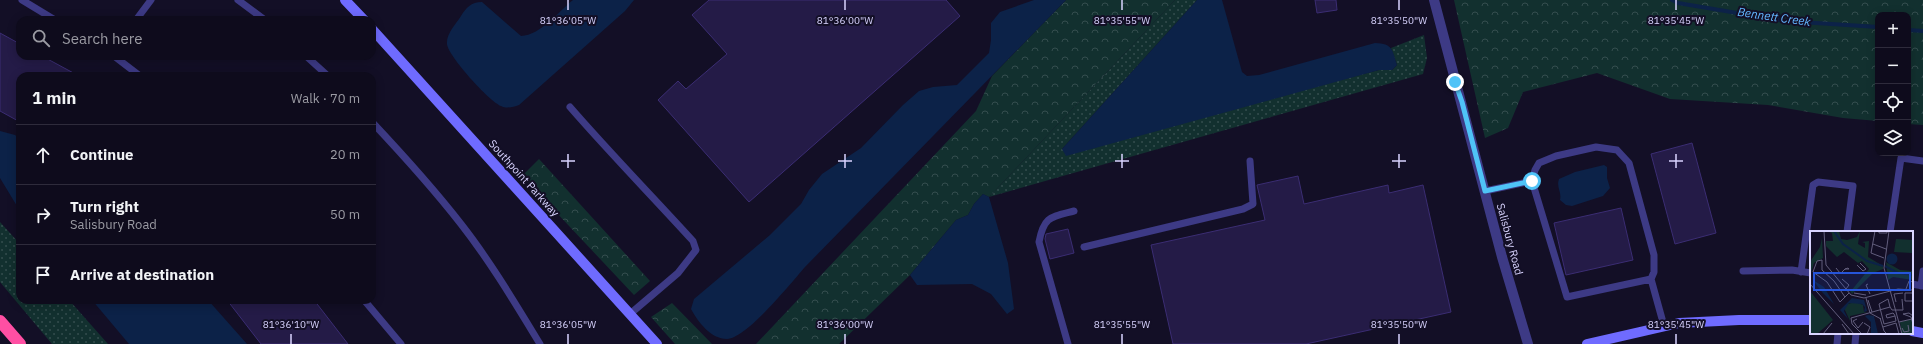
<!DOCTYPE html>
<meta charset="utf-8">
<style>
body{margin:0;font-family:"IBM Plex Sans",sans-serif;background:#171425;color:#f1f3f6}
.controls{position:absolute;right:12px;top:12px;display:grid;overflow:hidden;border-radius:8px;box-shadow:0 2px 10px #0003}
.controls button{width:36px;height:36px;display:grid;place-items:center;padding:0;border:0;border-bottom:1px solid #2e2b3b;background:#0e0b1c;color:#f1f3f6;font:20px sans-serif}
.stop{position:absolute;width:12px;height:12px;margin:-9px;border:3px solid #4fc3f7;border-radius:50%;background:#fff}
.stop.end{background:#4fc3f7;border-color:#fff;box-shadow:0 1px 4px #0008}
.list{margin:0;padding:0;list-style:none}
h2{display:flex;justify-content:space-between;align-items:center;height:52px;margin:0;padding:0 16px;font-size:17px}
h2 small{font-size:13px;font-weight:400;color:#9b9ba3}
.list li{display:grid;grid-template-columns:26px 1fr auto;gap:12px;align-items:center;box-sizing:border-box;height:60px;padding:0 16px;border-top:1px solid #2e2b3b}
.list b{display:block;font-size:15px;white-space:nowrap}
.list p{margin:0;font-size:13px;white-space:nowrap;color:#9b9ba3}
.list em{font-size:13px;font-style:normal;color:#9b9ba3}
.icon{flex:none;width:22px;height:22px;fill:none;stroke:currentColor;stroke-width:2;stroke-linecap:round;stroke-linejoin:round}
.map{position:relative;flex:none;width:1923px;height:344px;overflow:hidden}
.search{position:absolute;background:#0e0b1c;box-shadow:0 2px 10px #0003;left:16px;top:16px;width:360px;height:44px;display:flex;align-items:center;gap:10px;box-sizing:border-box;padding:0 14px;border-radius:12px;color:#9b9ba3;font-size:15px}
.panel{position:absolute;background:#0e0b1c;box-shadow:0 2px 10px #0003;left:16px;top:72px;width:360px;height:232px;border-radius:12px}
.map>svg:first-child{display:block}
</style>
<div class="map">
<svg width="1923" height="344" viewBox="0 0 1923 344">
<defs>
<pattern id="grass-dots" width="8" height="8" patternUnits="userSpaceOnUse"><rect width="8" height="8" fill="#12302f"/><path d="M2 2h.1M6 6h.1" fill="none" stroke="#344d4e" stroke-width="1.8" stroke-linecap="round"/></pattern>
<pattern id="forest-crowns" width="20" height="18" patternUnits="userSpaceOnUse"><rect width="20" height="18" fill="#12302f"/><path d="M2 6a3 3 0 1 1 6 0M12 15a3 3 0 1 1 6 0" fill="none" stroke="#344d4e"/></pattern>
</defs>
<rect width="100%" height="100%" fill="#130f26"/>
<!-- grass -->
<path fill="url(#grass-dots)" d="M1175,0H1197L1062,149L1379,70H1392L1397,65L1391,48L1424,35L1427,58L1423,74L989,197Z
M0,222L20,244V300H69L108,344H52L0,282Z"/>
<!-- forest -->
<path fill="url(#forest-crowns)" d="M1066,0H1175L989,197L983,194L974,204L968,215L956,220L910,275L839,344H756L976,111L992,76Z
M1454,0H1923V125L1908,124V15H1878V121L1843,118L1768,105L1670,99L1597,73L1523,92L1508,128L1485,138Z
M539,159L650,281L634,295L522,176Z
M672,303L712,344H675L651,317Z"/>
<!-- water -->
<path fill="#0c2248" d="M573,0H634L625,11L519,105C513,107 507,109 501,106C489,101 448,56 447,44C446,34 456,24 461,16C466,8 471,2 482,2L521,36C541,35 558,12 573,0Z
M1034,0H1066L805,267C791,283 747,338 727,339C711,339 698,322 691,309L694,299L770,235L801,204L809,190L822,174L861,148L903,105L919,91L933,87L957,85L989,53L991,40V23L1000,12Z
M1197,0H1222L1242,72L1247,76L1259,75L1375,43C1393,44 1392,49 1397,65L1392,70H1379L1066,156L1062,149Z
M0,131L15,135L20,139V211L0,178Z
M1604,165L1607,167V178L1610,188L1603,196L1572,206L1566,205L1560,200C1562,192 1556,187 1559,179L1575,172Z
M983,194L989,197L1008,263L1014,309L1007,314L991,294L972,284L917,285L910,275L956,220L968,215L974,204Z
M92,300H208L247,344H129Z"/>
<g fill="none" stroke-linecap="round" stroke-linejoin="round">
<!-- stream -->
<path stroke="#0c2248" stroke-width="4" d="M1672,0L1678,3L1785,21L1878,27
M1908,30L1923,31"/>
</g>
<!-- building -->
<path fill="#241b47" stroke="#3b2d73" d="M709,0H946L960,16L749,202L658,100L678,81L686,89L727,54L692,15Z
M1315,0H1336L1337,10L1317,13Z
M0,33L20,44V56H42L79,76H20V122L0,111Z
M1692,143L1716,233L1675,244L1651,154Z
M1298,176L1304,204L1388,185L1389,193L1423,185L1451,312L1306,344H1173L1151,245L1265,220L1257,185Z
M1621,208L1633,260L1566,275L1554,223Z
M1068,229L1074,253L1050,259L1045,239L1046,234Z
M227,300H314L348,344H261Z"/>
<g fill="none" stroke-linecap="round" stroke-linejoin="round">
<!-- service -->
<path stroke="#3d3a85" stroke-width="7" d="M22,0L55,20
M238,0L265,20
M136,20L151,0
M114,56L140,76
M306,56L328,76
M570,107C610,153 652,196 693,241L696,250L678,273L630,314
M372,122C403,155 433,188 461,224C490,261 515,303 540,344
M1532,181L1535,170L1539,163L1556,156L1596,147L1617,150L1629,163L1654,255V272L1651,279
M1485,191L1532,181L1567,297L1651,279L1664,326
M1890,232L1901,158L1923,161
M1084,247L1243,209L1253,204L1250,161
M1743,271L1792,270L1811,273
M1801,272L1813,185L1818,182L1853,186L1847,232
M1912,284L1923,286
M1921,286L1923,271
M364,300L401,344
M1068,344L1039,242C1044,216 1051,217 1074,211
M1837,344L1838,333
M1855,344L1856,333"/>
<!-- tertiary -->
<path stroke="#3d3a85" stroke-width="10" d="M1434,0L1502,257L1528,344"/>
<!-- secondary -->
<path stroke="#6f6bff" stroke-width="10" d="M345,0L364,20
M372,29L657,344
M1912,331L1923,333
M1587,344L1679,323L1739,320H1811"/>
<!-- motorway -->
<path stroke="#ff4fa3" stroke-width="12" d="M0,321L20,344"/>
</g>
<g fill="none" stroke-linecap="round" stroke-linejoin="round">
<!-- route -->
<path stroke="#4fc3f7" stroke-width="5" d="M1455,82L1462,102L1485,191L1532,181"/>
</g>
<!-- ticks -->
<path fill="none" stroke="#d9d4ff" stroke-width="1.5" d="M568,0V10M845,0V10M1122,0V10M1399,0V10M1676,0V10M568,154V168M845,154V168M1122,154V168M1399,154V168M1676,154V168M561,161H575M838,161H852M1115,161H1129M1392,161H1406M1669,161H1683M291,334V344M568,334V344M845,334V344M1122,334V344M1399,334V344M1676,334V344"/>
<g text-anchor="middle" stroke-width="4" stroke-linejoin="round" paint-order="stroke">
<!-- street labels -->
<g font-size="11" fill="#d9d4ff" stroke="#130f26">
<text transform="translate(524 178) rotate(48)" y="4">Southpoint Parkway</text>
<text transform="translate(1510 239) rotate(75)" y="4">Salisbury Road</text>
</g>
<!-- water labels -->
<g font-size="12" font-style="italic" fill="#62b6ff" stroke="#130f26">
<text transform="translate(1774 17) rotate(8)" y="4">Bennett Creek</text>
</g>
</g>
<!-- overview -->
<g transform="translate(1810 231)">
<rect width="103" height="103" fill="#130f26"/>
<path d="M86,8L103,9L102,22L84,21ZM46,71L53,74L54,81H58L40,85V90L34,77L37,73Z" fill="#12302f"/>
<path d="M17,0H29L31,8L37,9L47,6L50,0L48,13L55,17V12L52,11L59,10L58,26L73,35V38L63,42L42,63L38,57L41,60L59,38L52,30L48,32L34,21L27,26L16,15V10H23L22,2ZM12,7L13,27L4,32L0,45V31L10,16ZM76,31L90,39L103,40V49L83,46L78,49ZM0,60L23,89L7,103H0ZM103,88V103H92L90,91Z" fill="#12302f"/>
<path d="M76.5 28a5.5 5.5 0 1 1 11 0a5.5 5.5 0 1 1-11 0ZM3,49L14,56L24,73L12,61ZM42,67L54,69L57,80L54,81L55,76L52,73L39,72L34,80L38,88L30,79ZM58,84L64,85L68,103H61V91L55,85Z" fill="#0c2248"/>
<path fill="none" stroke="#0c2248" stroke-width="2" d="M24,0L33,13L57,30L73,35M75,35L88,42L103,44"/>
<path fill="none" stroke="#625e7d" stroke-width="1" d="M14,0L16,34L41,64L54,67L88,58L103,59M65,0L61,22L74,27M69,0V2H77V0H70M79,0L74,37L92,103M63,13L76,18M47,34L53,40L56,38L50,32M26,37L30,42H31L35,38L38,37L39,38H35M32,48L39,54L36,58M0,53L44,103M58,53L56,54L60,63M96,58L99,50L103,51M44,62L56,64M103,62H95V70H103M35,66L24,50L12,39V29L7,30L3,41L17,51L30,71L39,62M56,67L60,82L71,88M58,69L62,81M86,71L84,63L93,62M80,76L78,68L69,73L74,93L86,90L85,85L84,83L83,82L76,84L77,87L85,85M103,85L99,82L93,83L101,86L103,93M70,87L74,100L77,103M47,88L43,90L48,97L53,91M89,91L102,88M54,92L60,96L57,103M32,93L39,103M73,96L86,92L89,103M92,97L94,101L99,100L98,94M13,103L22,92M52,103L42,93L41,87L80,76L82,79H93L92,68"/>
<path fill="#2655da" fill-opacity="0.15" stroke="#2655da" stroke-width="2" d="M4,42H100V59H4Z"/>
<rect width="103" height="103" fill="none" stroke="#d9d4ff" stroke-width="2"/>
</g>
<g font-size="10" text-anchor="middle" fill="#d9d4ff" stroke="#130f26" stroke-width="4" stroke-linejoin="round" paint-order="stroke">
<text x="568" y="24">81°36'05"W</text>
<text x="845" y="24">81°36'00"W</text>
<text x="1122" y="24">81°35'55"W</text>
<text x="1399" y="24">81°35'50"W</text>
<text x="1676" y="24">81°35'45"W</text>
<text x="291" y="328">81°36'10"W</text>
<text x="568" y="328">81°36'05"W</text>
<text x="845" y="328">81°36'00"W</text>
<text x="1122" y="328">81°35'55"W</text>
<text x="1399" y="328">81°35'50"W</text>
<text x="1676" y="328">81°35'45"W</text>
</g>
</svg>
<div class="controls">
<button>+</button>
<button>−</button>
<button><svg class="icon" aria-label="locate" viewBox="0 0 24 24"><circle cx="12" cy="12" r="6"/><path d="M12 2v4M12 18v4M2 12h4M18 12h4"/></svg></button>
<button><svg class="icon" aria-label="layers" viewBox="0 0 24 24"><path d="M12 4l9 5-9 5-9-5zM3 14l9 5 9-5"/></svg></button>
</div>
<div class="stop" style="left:1532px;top:181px"></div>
<div class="stop end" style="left:1455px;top:82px"></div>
<div class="search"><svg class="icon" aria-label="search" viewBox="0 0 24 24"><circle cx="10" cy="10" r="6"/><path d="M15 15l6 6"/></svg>Search here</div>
<section class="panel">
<h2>1 min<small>Walk · 70 m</small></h2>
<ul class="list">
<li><svg class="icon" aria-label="ahead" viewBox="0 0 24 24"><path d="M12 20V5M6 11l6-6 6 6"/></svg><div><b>Continue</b></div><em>20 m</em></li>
<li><svg class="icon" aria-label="right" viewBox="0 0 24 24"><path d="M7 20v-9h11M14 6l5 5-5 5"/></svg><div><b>Turn right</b><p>Salisbury Road</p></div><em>50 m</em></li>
<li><svg class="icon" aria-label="arrive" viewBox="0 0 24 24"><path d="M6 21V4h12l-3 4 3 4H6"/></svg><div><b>Arrive at destination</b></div></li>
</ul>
</section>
</div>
